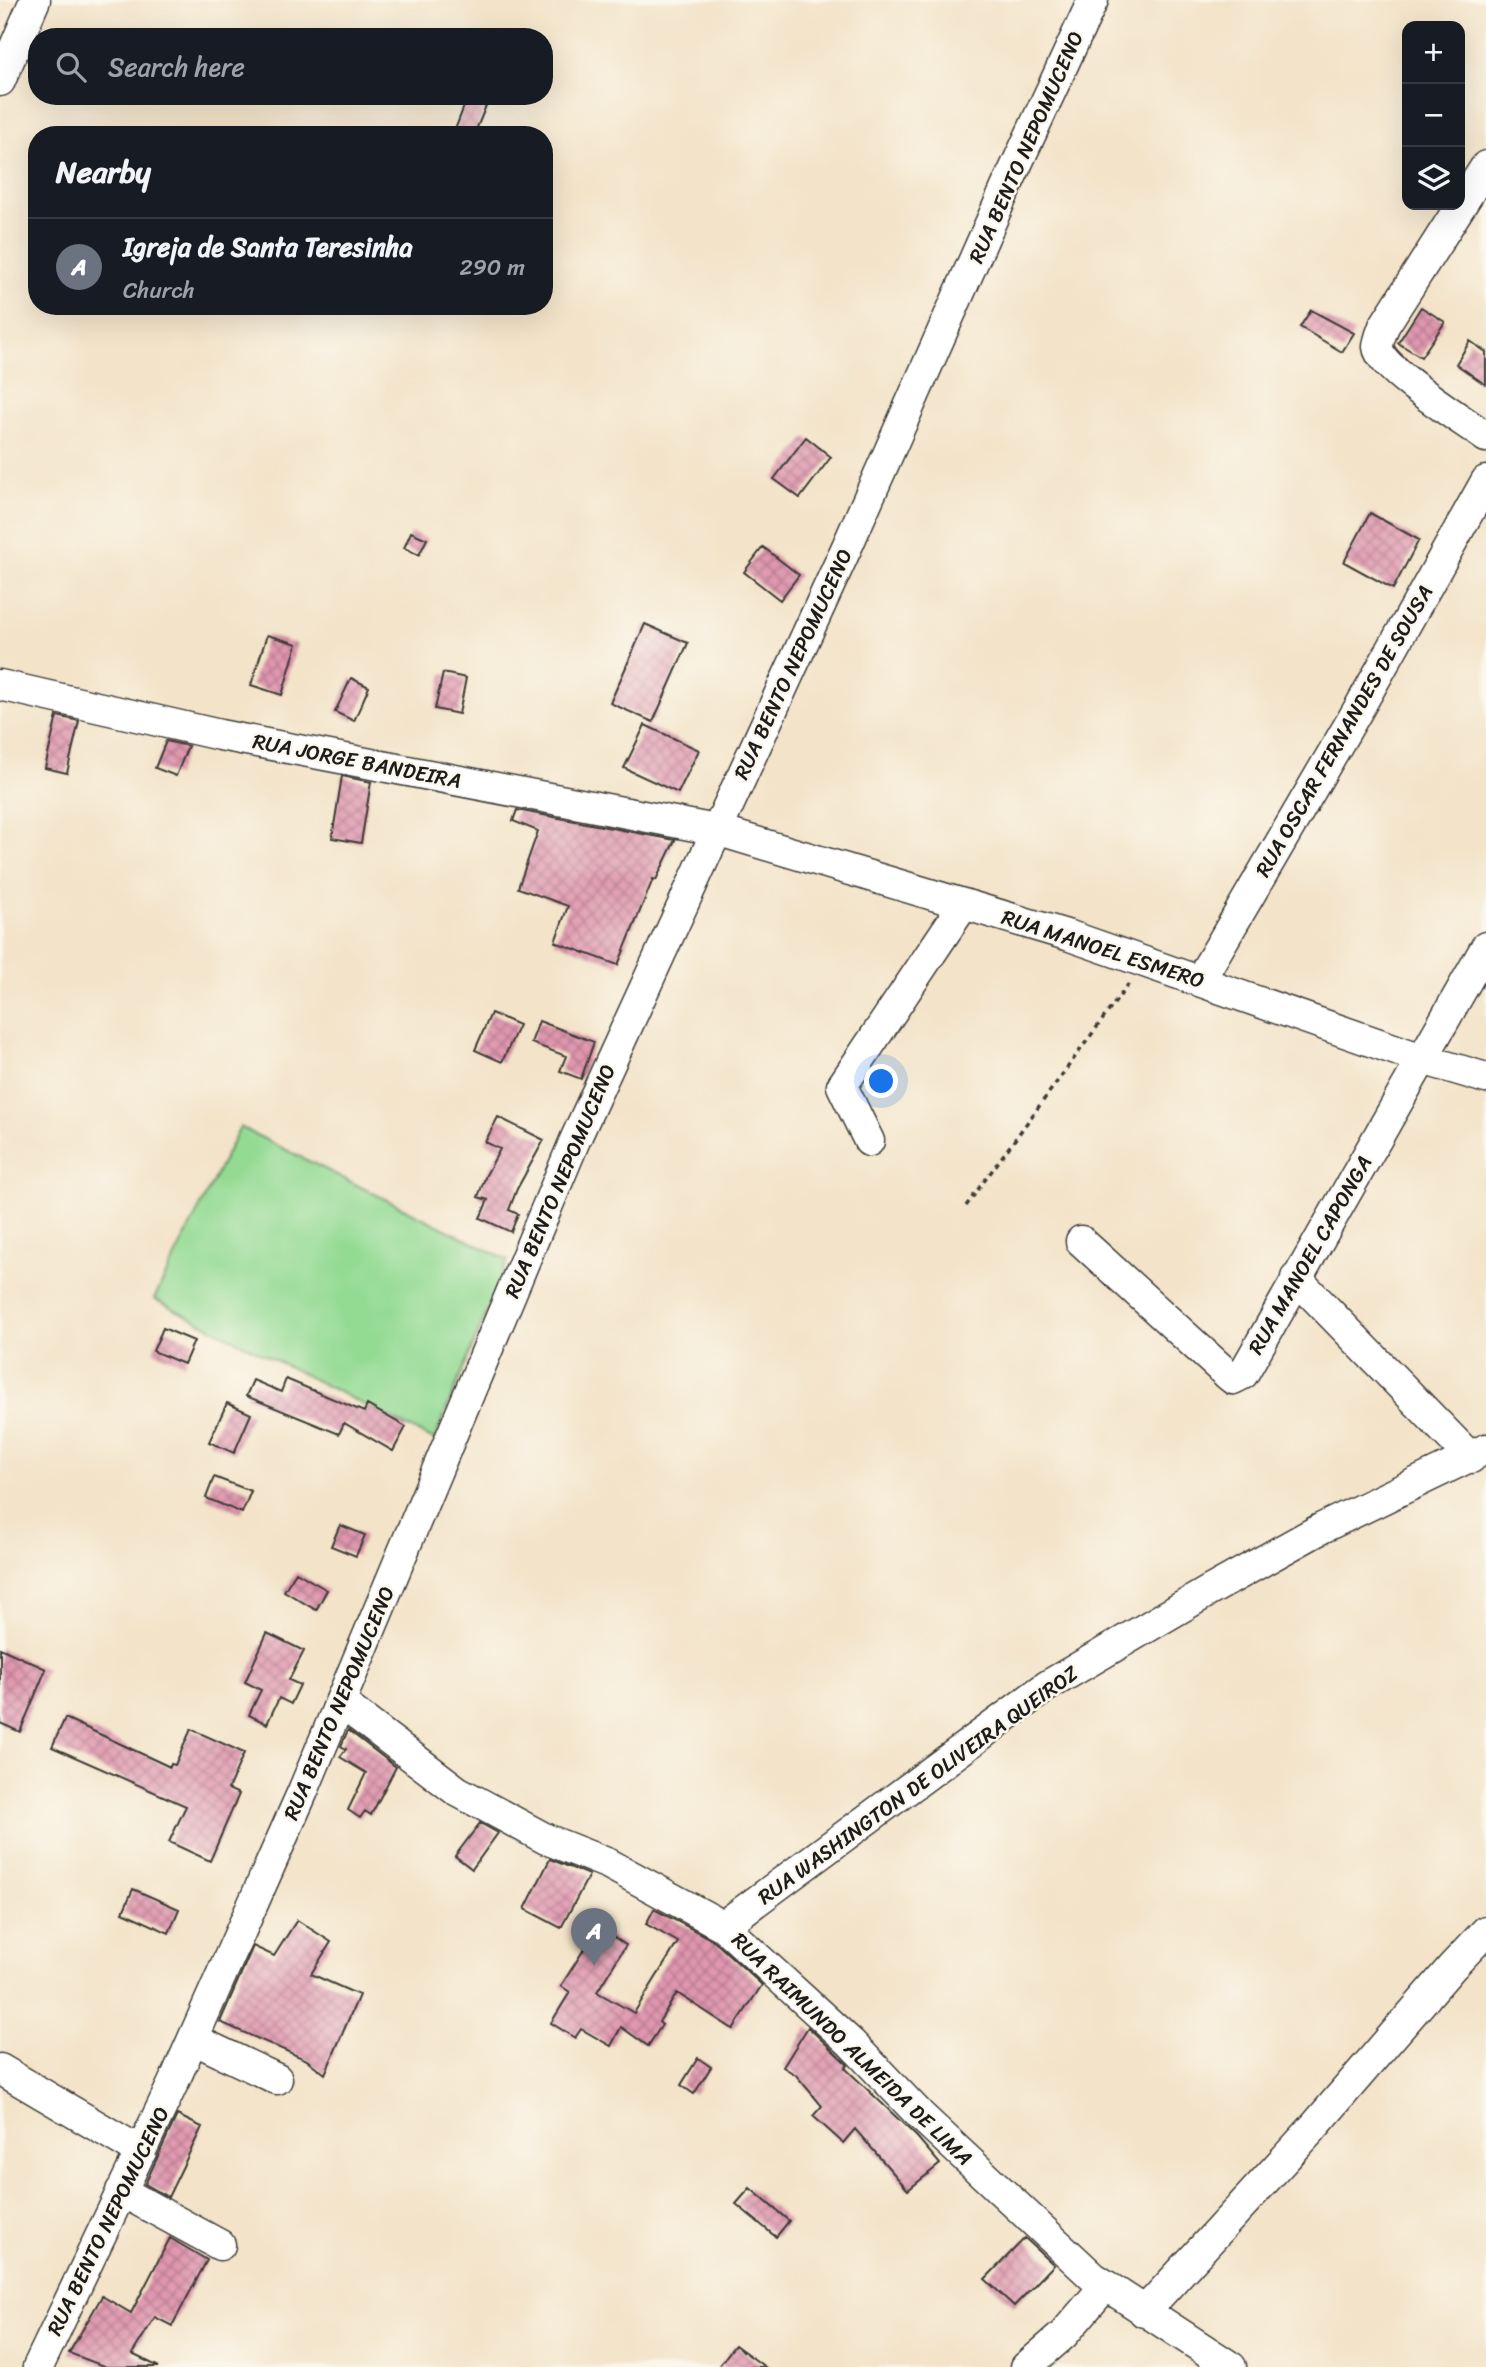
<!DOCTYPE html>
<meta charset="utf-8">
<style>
body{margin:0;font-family:Sriracha,sans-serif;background:#20242c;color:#f1f3f6}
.controls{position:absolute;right:21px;top:21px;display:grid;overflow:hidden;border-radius:14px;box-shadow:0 7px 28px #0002}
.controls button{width:63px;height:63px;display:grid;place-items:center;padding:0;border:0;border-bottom:2px solid #363941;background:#171b24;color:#f1f3f6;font:35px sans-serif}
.you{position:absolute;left:882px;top:1082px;width:24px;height:24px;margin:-18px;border:5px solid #fff;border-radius:50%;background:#1a73e8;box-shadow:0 0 0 10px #1a73e833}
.badge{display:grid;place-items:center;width:46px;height:46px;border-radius:50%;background:#db2777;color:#fff;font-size:23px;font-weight:700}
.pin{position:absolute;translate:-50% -58px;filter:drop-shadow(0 2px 4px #0008)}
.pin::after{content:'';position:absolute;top:37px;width:24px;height:21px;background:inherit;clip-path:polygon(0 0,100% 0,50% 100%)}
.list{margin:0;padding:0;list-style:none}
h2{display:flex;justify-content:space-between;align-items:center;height:91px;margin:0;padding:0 28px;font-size:30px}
h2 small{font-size:23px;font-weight:400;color:#9ea1a6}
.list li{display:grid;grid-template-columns:46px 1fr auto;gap:21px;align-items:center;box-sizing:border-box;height:98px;padding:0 28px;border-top:2px solid #363941}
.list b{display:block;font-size:26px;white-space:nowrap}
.list p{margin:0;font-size:23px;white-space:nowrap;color:#9ea1a6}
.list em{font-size:23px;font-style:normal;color:#9ea1a6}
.icon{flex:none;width:38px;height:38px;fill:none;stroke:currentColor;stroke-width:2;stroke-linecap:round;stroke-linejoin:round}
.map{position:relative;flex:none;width:1486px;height:2367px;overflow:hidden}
.search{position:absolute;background:#171b24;box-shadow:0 7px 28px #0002;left:28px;top:28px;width:525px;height:77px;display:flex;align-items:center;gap:18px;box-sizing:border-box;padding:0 24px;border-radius:28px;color:#9ea1a6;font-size:26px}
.panel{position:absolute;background:#171b24;box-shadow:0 7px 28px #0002;left:28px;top:126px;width:525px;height:189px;border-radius:28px}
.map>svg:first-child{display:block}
</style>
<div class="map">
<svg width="1486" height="2367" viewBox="0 0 1486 2367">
<defs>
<pattern id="building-cross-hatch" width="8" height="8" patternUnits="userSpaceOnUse" patternTransform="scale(1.75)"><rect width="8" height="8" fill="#e097af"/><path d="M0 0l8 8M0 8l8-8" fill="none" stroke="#b57a8e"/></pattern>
</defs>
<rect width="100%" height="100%" fill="#fbf7ec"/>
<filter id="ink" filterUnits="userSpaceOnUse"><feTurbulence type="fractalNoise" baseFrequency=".0143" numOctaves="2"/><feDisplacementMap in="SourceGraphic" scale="14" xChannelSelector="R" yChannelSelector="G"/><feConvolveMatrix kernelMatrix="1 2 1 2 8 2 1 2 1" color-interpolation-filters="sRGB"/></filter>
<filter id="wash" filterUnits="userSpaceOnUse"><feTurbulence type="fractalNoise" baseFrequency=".00686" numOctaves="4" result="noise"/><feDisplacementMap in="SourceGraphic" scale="28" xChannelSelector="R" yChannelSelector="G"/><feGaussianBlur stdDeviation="1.57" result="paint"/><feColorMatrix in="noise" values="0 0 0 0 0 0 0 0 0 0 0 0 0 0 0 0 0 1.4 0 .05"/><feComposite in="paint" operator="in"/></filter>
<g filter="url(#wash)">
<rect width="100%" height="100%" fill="#f3e3c8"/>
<!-- pitch -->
<path fill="#93da93" stroke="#587b58" stroke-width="2" d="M240,1127L508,1260L434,1440L154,1299Z"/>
<g id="blocks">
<!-- building -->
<path fill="url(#building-cross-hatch)" d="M468,96H490L474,135H453Z
M1421,307L1445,322L1421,357L1398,343Z
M1311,310L1354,333L1342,352L1300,327Z
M1470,341L1486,352V385L1456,364Z
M806,437L831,457L800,498L774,479Z
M1370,513L1419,540L1393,589L1344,562Z
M411,532L427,539L419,555L404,548Z
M763,547L799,575L780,600L744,572Z
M645,624L688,643L653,722L610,703Z
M267,635L297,644L282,695L251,685Z
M443,673L466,678L459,714L435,709Z
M351,678L369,687L354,721L335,712Z
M57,716L79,721L67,773L45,768Z
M645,725L699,750L678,793L624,768Z
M166,741L188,746L176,776L155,768Z
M342,776L371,782L361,843L332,838Z
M517,810L675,840L656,880L653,879L618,965L555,942L568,906L518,888L538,831L513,821Z
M491,1013L519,1025L502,1062L475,1050Z
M539,1021L594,1042L581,1079L560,1071L566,1056L531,1043Z
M498,1117L544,1140L517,1189L509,1210L518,1214L511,1232L480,1218L488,1200L478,1197L486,1175L500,1149L485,1142Z
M163,1328L194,1341L184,1364L153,1351Z
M286,1379L364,1412L367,1405L406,1427L393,1451L344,1423L339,1434L246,1396L253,1380L281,1392Z
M227,1403L251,1414L234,1453L209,1442Z
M214,1477L251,1491L242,1513L206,1498Z
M340,1525L365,1535L356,1556L331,1546Z
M296,1572L327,1590L316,1610L284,1591Z
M267,1633L304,1651L289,1680L300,1685L291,1704L279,1698L267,1724L249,1715L261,1690L245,1682Z
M0,1648L46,1669L20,1732L0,1723Z
M65,1718L170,1767L171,1764L175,1765L191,1729L244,1753L228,1789L239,1794L210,1861L169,1842L186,1806L52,1747Z
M348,1730L396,1767L371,1815L365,1811L360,1818L348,1810L366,1773L340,1757L346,1749L341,1746Z
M480,1823L498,1833L472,1869L455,1856Z
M550,1859L589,1875L561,1928L525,1909Z
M133,1889L179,1909L169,1933L123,1912Z
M654,1909L713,1940L762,1985L733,2029L677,1993L659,2022L662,2025L648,2046L621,2027L611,2046L581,2029L575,2038L551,2023L570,1992L561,1986L598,1927L626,1945L597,1992L634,2013L678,1942L646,1924Z
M297,1920L331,1942L311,1974L359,1995L325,2074L307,2060L220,2022L253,1946L274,1956Z
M808,2027L848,2065L845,2068L917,2137L940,2164L908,2190L855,2129L843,2143L813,2116L822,2106L796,2075L783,2067Z
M698,2058L711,2067L694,2094L681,2085Z
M177,2115L202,2127L168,2197L145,2184Z
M750,2188L789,2221L776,2237L736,2204Z
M170,2238L207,2260L172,2326L155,2317L132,2354L159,2367H106L69,2353L102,2296L131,2313Z
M1025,2238L1054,2265L1014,2306L985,2279Z
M735,2345L765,2367H718Z"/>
</g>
</g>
<g filter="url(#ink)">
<use href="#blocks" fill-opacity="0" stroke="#3c3a36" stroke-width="2"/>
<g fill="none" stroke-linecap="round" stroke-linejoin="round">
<!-- minor casing -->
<g stroke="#3c3a36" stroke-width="33">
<path id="minor" d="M0,81L35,0
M1486,166L1384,326C1382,332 1378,341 1378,347C1380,369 1466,422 1486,437
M0,685L220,735L716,830L1070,936L1422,1059L1486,1078
M1200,980L1359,708L1486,481
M869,1141L842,1086L964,904
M1081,1241L1228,1375L1233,1379L1243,1374L1486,947
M1296,1278L1471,1458
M340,1702L457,1791L546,1839L609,1864L723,1926L851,2043L920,2115L1093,2277L1231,2367
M723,1926L1047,1686L1209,1591L1322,1528L1486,1449
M193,2039L277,2079
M0,2069L141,2152
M121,2191L220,2245
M1144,2312L1313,2128L1452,1967L1486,1931
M38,2367L176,2077L303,1791L575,1140L846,549L1009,181L1093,0
M1026,2367L1063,2335L1105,2286"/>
</g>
<!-- path -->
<path stroke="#3c3a36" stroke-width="3.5" stroke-dasharray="5 5" stroke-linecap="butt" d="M966,1206L1130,982"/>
<!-- minor -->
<use href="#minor" stroke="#fff" stroke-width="30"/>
</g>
</g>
<g text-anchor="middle" stroke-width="5" stroke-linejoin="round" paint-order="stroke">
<!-- street labels -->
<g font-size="21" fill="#1c1c1c" stroke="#fbf7ec">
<text transform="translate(1026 147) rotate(-66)" y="7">RUA BENTO NEPOMUCENO</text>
<text transform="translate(793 664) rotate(-65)" y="7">RUA BENTO NEPOMUCENO</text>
<text transform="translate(1344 731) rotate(-60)" y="7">RUA OSCAR FERNANDES DE SOUSA</text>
<text transform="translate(357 761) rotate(11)" y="7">RUA JORGE BANDEIRA</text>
<text transform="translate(1103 949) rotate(18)" y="7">RUA MANOEL ESMERO</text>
<text transform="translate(560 1181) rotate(-67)" y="7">RUA BENTO NEPOMUCENO</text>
<text transform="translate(1310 1255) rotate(-60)" y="7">RUA MANOEL CAPONGA</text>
<text transform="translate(339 1703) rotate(-67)" y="7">RUA BENTO NEPOMUCENO</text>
<text transform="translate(918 1785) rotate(-36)" y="7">RUA WASHINGTON DE OLIVEIRA QUEIROZ</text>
<text transform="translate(852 2049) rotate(44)" y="7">RUA RAIMUNDO ALMEIDA DE LIMA</text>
<text transform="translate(108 2221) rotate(-64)" y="7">RUA BENTO NEPOMUCENO</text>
</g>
</g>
</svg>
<div class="controls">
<button>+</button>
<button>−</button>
<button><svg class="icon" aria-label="layers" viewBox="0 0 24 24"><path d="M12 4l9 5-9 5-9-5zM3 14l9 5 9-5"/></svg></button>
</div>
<div class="you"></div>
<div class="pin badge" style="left:594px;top:1966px;background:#6b7280">A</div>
<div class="search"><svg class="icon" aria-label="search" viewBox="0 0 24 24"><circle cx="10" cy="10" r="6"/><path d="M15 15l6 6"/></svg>Search here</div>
<section class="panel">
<h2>Nearby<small></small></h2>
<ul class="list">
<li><span class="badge" style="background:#6b7280">A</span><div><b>Igreja de Santa Teresinha</b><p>Church</p></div><em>290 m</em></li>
</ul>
</section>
</div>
